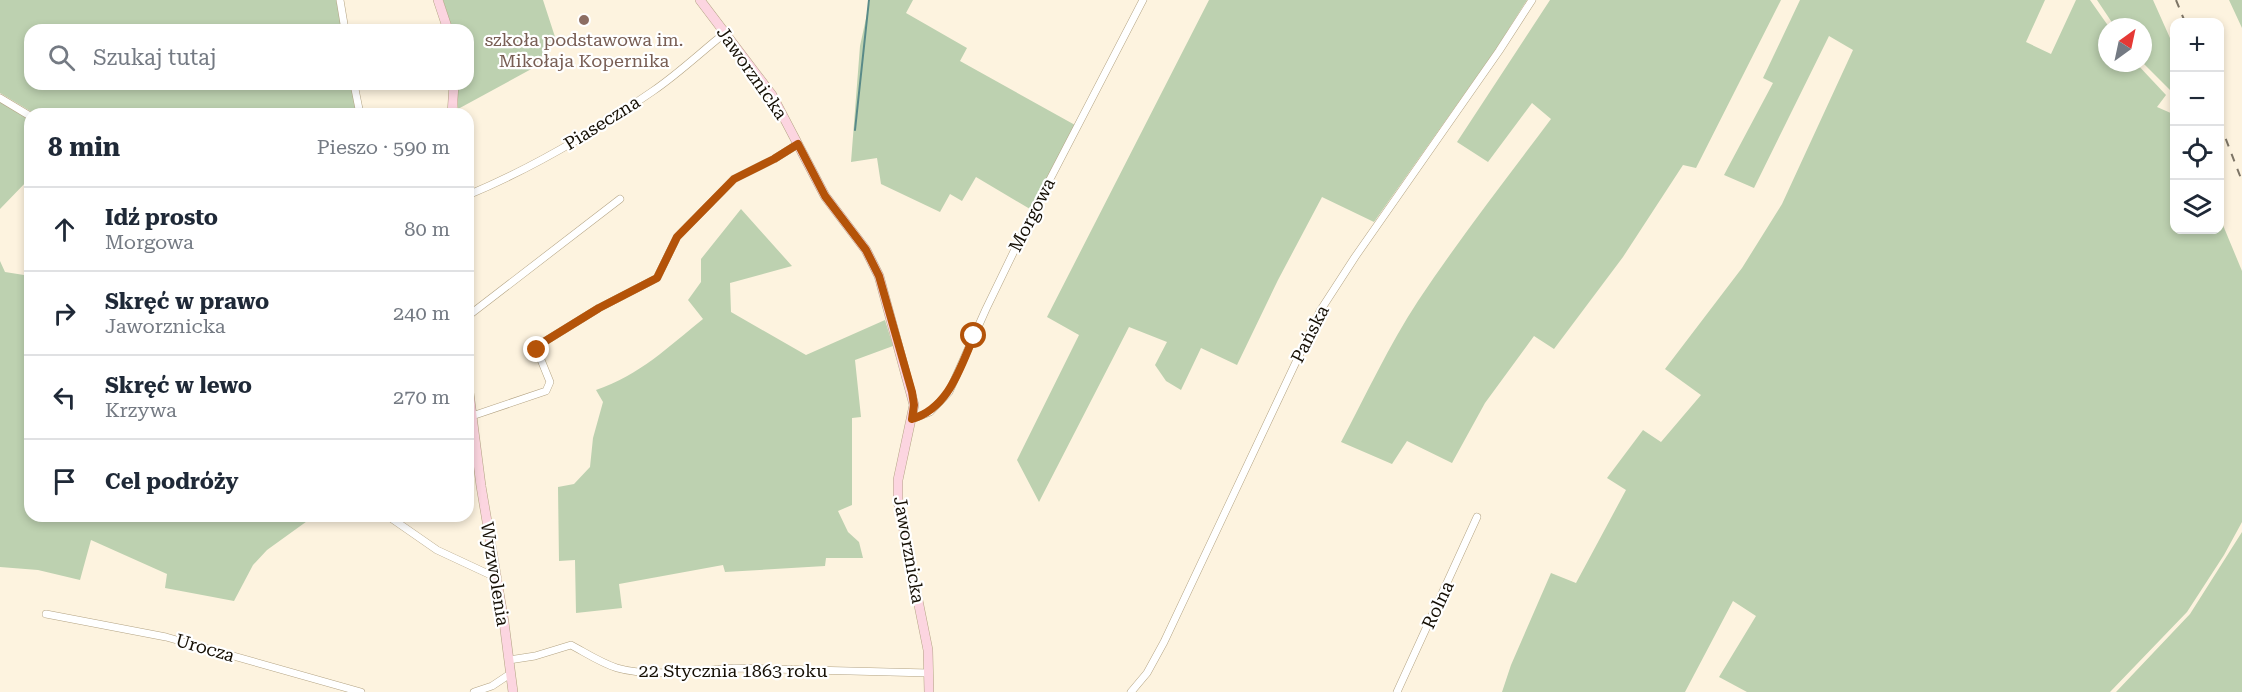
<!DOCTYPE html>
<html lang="pl">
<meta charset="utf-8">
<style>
body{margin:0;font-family:"Roboto Serif",serif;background:#f6f6f7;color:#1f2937}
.controls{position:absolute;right:18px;top:18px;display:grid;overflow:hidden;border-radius:12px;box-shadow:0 3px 9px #0003}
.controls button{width:54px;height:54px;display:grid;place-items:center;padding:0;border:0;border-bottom:2px solid #e0e1e3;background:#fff;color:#1f2937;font:30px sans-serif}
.compass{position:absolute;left:2098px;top:18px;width:54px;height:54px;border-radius:50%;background:#fff;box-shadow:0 3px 9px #0003;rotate:33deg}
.stop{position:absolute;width:18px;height:18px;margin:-14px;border:4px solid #b45309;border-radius:50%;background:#fff}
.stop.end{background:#b45309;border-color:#fff;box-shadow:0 2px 6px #0008}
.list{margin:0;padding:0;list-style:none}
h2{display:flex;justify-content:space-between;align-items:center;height:78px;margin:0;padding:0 24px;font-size:26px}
h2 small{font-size:20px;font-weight:400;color:#747a83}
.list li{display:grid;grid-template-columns:39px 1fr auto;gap:18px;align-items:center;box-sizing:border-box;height:84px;padding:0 24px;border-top:2px solid #e0e1e3}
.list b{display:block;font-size:22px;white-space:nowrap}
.list p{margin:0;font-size:20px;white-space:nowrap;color:#747a83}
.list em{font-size:20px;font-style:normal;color:#747a83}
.icon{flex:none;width:33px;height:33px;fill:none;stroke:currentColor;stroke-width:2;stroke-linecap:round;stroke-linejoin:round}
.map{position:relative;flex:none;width:2242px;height:692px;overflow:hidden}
.search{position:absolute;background:#fff;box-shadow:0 3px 9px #0003;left:24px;top:24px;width:450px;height:66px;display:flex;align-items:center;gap:15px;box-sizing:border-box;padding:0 21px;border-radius:18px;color:#747a83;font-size:22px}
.panel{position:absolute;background:#fff;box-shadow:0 3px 9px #0003;left:24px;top:108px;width:450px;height:414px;border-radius:18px}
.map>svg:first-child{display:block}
</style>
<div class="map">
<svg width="2242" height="692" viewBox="0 0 2242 692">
<rect width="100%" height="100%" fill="#fdf3df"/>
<!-- green -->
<path fill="#bdd1b0" d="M0,0H336L344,30H30V84H357L364,114H35L0,93Z
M443,0H543L556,40L549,45L535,67L458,109V84H468V30H452Z
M870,0H913L906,13L967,48L960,61L1075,125L1030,209L976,177L962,201L950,194L940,212L881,184L877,158L851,162L860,46Z
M1209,0H1527L1496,49L1374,222L1322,197L1278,280L1237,365L1201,348L1181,390L1166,381L1155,365L1167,342L1129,327L1039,502L1017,460L1079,335L1047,317Z
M1550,0H1781L1696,168L1683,165L1623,257L1554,349L1534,336L1485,403L1452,463L1407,441L1392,464L1341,442C1366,395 1389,345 1418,301C1460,238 1506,179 1551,119L1532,103L1488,162L1457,142Z
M1800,0H2045L2026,42L2051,54L2076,0H2090L2109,27L2107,63H2136L2166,95L2157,107L2173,114L2174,117V230H2220V218L2242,271V522L2224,555L2187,612L2110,692H1747L1719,677L1756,616L1733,601L1685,692H1502L1511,665L1551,573L1576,583L1626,490L1607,478L1643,430L1661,442L1701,395L1665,369L1742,268L1782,204L1853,50L1829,36L1754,188L1724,175L1773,83L1763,78Z
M2097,0H2153L2174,47V94L2143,63V27H2115Z
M2229,0H2242V28Z
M0,102L30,120V178L0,209Z
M741,209L792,266L730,283L731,312L806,355L885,320L893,346L855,360L861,417L852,418V505L838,511L848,532L859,542L863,558H826L825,566L725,572L723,565L619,584L622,608L576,613L575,560L559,561L558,487L574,484L590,467L593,438L603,402L596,390C640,375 668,347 703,319L688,300L701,282V259Z
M0,261L5,272L24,275L30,283V516H308L310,519L267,550L253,565L234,601L165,588L167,574L91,540L80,580L38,570L0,567Z
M2242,532V692H2116L2190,614Z"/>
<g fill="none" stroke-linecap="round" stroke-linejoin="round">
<!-- stream -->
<path stroke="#598a88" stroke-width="2" d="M855,130L869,0"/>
<!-- street casing -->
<g stroke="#b3a383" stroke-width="8">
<path id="street" d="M340,0L345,30
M354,84L360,114
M0,98L30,116
M468,195C533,168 595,131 653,91C678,74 701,52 725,33
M468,316L620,199
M472,416L546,391L550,382L537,350L539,345L599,308L657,278L677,237L734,179L774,159L798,144
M912,419L930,412L949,392L986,309L1033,212L1143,0
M388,516L437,550L497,578
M46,614L166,637L361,692
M509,660L535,656L571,645C586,653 601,663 617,668C647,677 702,671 734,668L929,673
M474,692L492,686L510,674
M1131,692L1147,673L1164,642L1320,311L1355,257L1499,51L1532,0
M1397,692L1477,517"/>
</g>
<!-- secondary casing -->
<g stroke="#b3a383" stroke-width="10">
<path id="secondary" d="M438,0L448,30
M700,0L772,95L825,196L866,250L879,276L914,405L898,480V501L928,650L929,692
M452,114L454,84
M468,385L481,486L504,622L513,692"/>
</g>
<!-- street -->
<use href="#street" stroke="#fff" stroke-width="7"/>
<!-- secondary -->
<use href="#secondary" stroke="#fcd5e0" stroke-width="9"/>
<!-- rail -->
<path stroke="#7d7566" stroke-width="2" stroke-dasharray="8 8" stroke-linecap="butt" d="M2176,0L2185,22
M2220,124L2242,181"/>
</g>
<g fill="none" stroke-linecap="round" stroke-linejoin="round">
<!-- route -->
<path stroke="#b45309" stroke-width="8" d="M537,350L539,345L599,308L657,278L677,237L734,179L774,159L798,144L825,196L866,250L879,276L912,392L914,405L912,419C949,408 960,368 974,336"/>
</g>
<!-- markers -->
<circle fill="#8d6e63" stroke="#fff" stroke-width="2" cx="584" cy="20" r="6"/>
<g text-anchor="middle" stroke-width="4.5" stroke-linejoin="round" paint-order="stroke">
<!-- education labels -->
<g font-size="18" fill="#785e54" stroke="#fff">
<text x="584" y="46">szkoła podstawowa im.<tspan x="584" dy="21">Mikołaja Kopernika</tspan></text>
</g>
<!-- street labels -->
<g font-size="18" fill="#150f04" stroke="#fff">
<text transform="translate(752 73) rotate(55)" y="6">Jaworznicka</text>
<text transform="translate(602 123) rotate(-32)" y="6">Piaseczna</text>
<text transform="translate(1032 215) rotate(-63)" y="6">Morgowa</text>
<text transform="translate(1310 334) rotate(-63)" y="6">Pańska</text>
<text transform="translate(909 550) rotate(80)" y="6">Jaworznicka</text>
<text transform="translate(495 574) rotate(81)" y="6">Wyzwolenia</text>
<text transform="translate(1438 605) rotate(-65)" y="6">Rolna</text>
<text transform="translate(205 648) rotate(16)" y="6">Urocza</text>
<text x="733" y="677">22 Stycznia 1863 roku</text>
</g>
</g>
</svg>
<div class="controls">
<button>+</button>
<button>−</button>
<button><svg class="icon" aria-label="locate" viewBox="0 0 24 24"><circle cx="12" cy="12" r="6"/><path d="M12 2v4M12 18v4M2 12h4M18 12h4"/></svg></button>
<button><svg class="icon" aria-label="layers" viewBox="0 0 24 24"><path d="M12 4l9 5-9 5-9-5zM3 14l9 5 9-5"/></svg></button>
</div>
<svg class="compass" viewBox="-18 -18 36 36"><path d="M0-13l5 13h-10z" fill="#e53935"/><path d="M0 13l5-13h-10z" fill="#747a83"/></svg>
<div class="stop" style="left:974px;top:336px"></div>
<div class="stop end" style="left:537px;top:350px"></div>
<div class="search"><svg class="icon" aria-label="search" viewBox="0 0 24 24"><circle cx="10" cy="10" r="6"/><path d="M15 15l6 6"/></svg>Szukaj tutaj</div>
<section class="panel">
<h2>8 min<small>Pieszo · 590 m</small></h2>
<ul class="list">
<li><svg class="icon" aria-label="ahead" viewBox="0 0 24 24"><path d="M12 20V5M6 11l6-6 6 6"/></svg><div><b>Idź prosto</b><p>Morgowa</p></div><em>80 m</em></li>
<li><svg class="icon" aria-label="right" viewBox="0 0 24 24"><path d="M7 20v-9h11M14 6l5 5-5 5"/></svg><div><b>Skręć w prawo</b><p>Jaworznicka</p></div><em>240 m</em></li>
<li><svg class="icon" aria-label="left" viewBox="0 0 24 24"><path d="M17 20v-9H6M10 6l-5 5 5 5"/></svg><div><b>Skręć w lewo</b><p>Krzywa</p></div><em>270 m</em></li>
<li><svg class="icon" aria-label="arrive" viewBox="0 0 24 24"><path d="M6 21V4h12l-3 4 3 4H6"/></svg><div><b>Cel podróży</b></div></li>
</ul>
</section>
</div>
